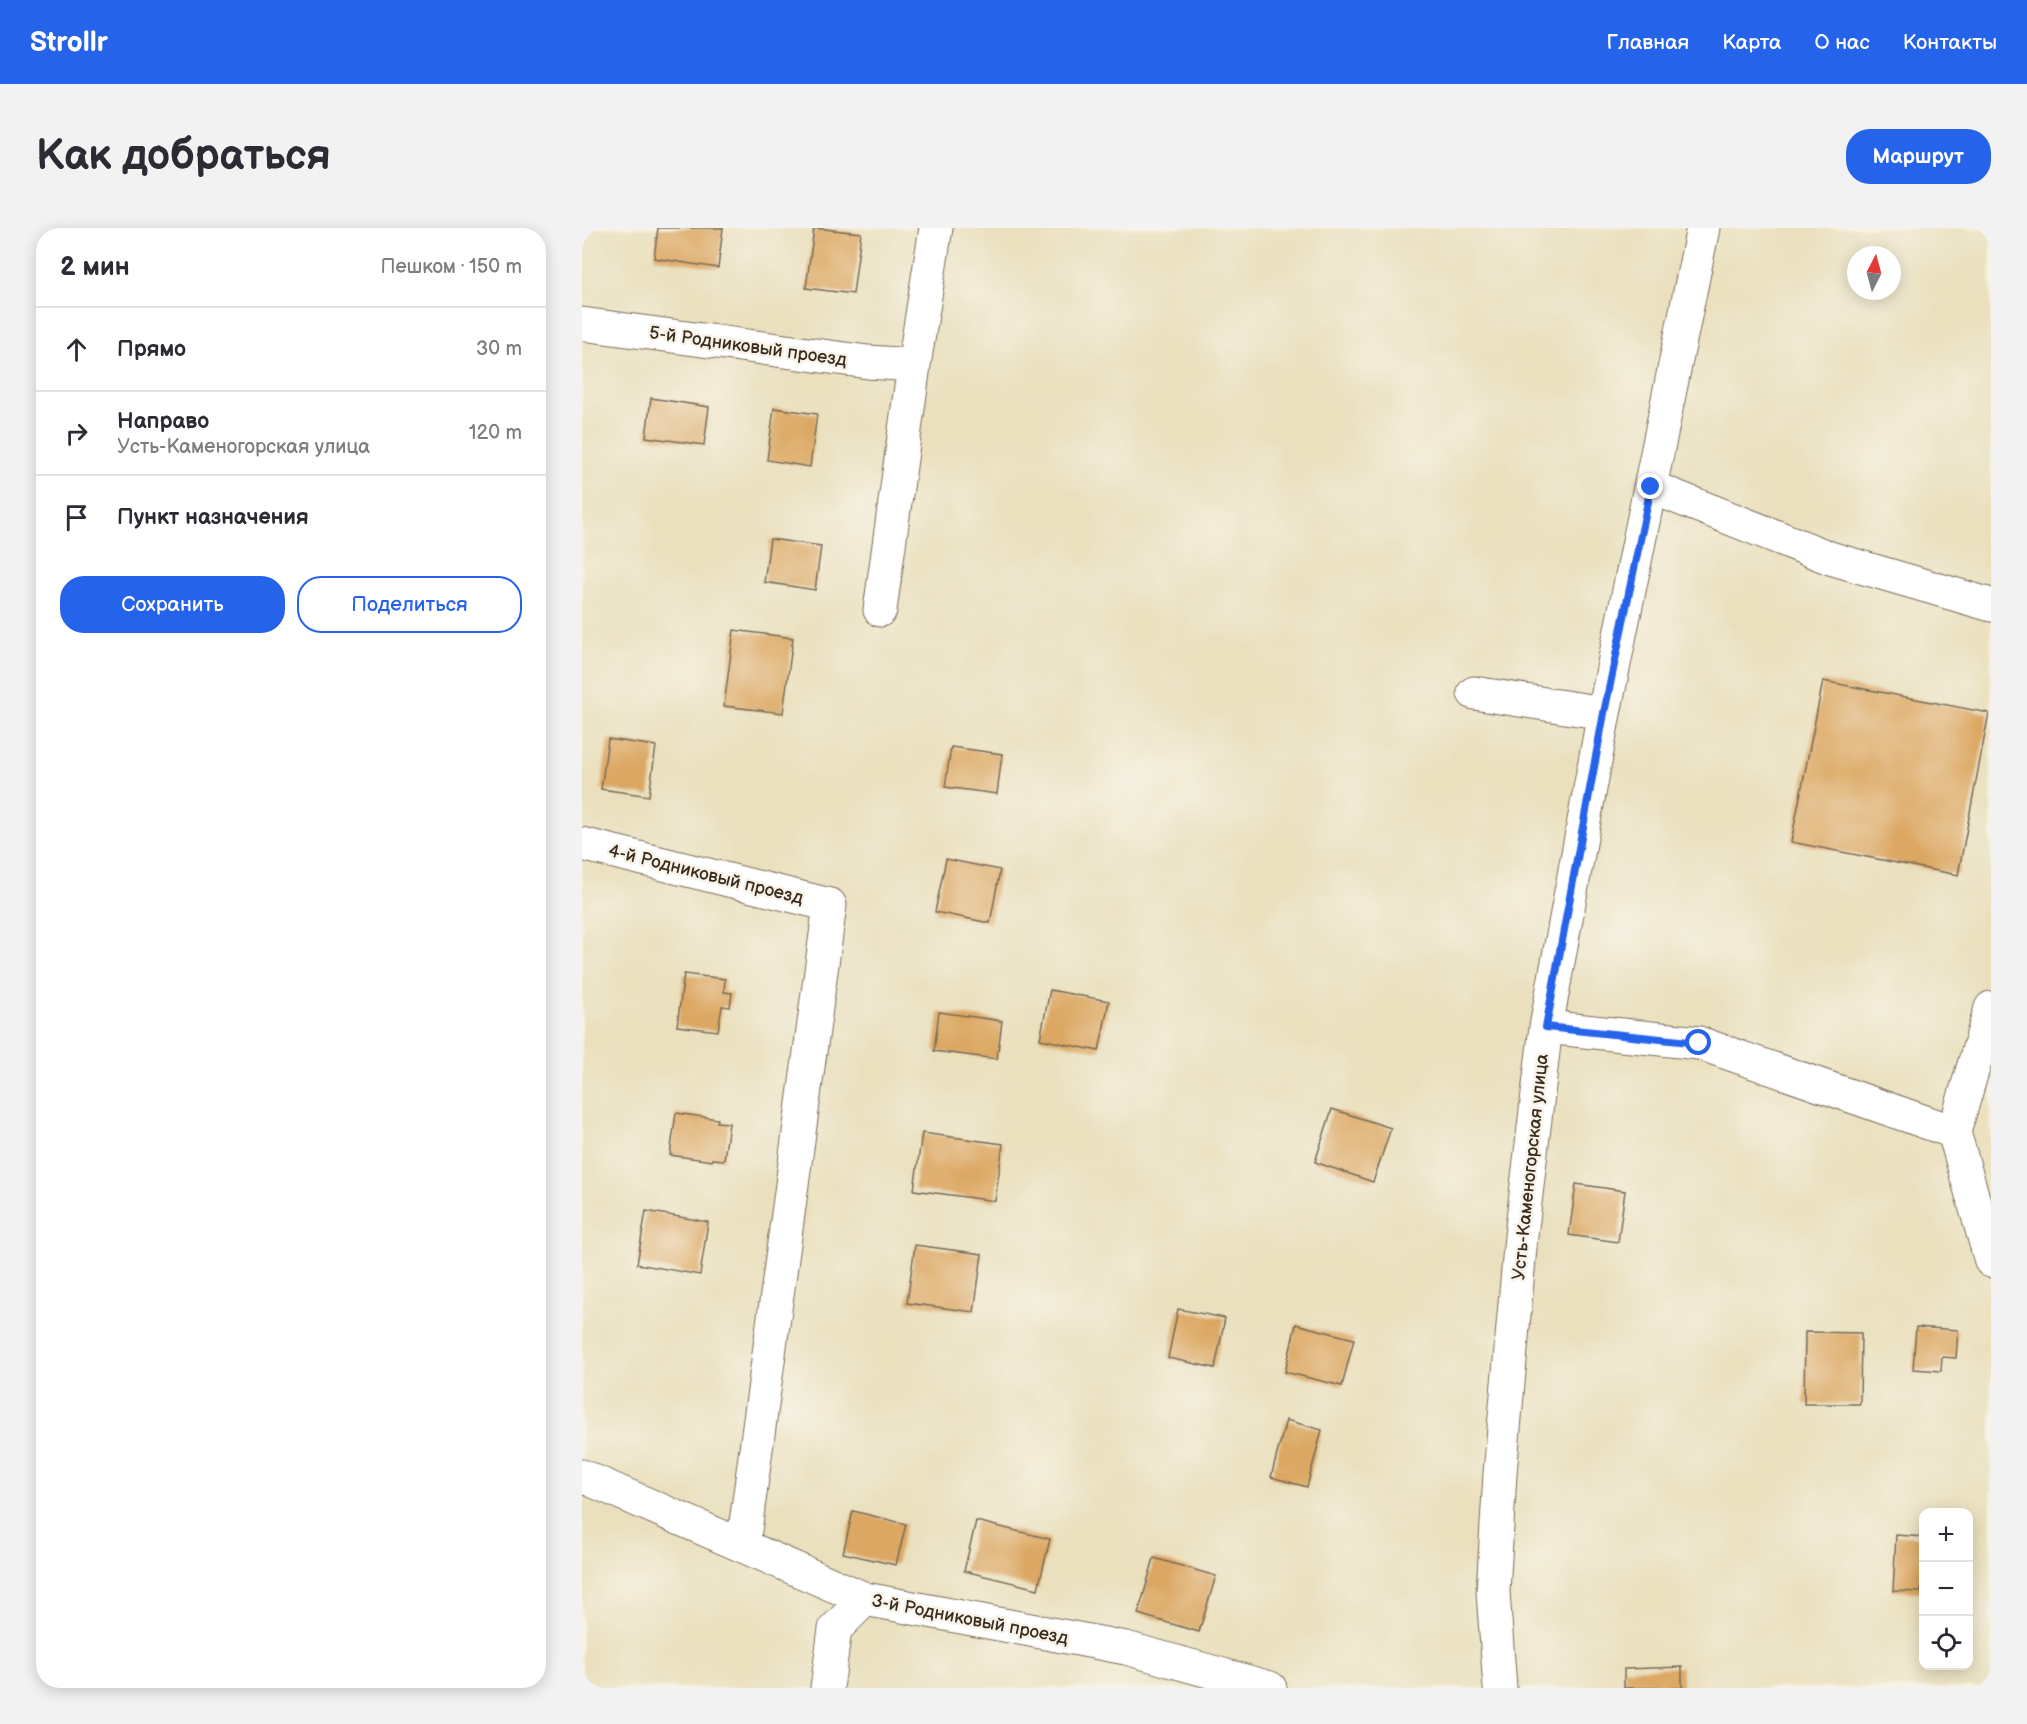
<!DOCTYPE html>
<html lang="ru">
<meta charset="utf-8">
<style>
body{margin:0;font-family:"Balsamiq Sans",sans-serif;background:#f2f2f3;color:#2b2b33}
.controls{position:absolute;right:18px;bottom:18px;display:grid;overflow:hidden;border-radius:12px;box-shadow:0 3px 15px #0003}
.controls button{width:54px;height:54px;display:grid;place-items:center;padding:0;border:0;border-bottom:2px solid #e1e1e2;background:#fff;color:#2b2b33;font:30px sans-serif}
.compass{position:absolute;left:1265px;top:18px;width:54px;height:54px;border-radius:50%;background:#fff;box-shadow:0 3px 15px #0003;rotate:6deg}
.stop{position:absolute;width:18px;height:18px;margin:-14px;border:4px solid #2563eb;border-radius:50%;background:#fff}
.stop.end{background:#2563eb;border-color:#fff;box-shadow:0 2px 6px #0008}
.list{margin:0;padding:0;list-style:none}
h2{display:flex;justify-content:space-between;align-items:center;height:78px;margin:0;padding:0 24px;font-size:26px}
h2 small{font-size:20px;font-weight:400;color:#7c7c81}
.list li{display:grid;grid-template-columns:39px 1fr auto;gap:18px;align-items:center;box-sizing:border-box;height:84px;padding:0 24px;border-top:2px solid #e1e1e2}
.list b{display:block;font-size:22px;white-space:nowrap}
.list p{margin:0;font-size:20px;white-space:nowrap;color:#7c7c81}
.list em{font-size:20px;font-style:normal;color:#7c7c81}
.actions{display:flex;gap:12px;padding:18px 24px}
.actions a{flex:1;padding:14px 0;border:2px solid #2563eb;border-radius:24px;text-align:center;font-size:21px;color:#2563eb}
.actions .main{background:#2563eb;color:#fff}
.icon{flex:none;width:33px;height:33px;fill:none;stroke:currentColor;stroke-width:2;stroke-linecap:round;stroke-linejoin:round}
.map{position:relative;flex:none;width:1409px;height:1460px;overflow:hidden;border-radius:24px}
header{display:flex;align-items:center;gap:36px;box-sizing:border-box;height:84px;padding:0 30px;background:#2563eb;color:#fff}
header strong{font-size:28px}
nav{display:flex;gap:33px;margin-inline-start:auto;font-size:21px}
.intro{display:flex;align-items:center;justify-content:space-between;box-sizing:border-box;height:144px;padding:0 36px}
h1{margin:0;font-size:42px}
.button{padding:15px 27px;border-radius:24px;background:#2563eb;color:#fff;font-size:21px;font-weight:700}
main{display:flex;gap:36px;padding:0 36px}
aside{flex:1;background:#fff;border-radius:24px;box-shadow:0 3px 15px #0003}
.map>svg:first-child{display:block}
</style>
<header>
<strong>Strollr</strong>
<nav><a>Главная</a><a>Карта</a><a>О нас</a><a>Контакты</a></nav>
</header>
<div class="intro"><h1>Как добраться</h1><a class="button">Маршрут</a></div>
<main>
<aside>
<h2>2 мин<small>Пешком · 150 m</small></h2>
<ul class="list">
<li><svg class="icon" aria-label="ahead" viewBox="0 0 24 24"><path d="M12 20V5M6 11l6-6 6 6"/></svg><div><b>Прямо</b></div><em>30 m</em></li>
<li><svg class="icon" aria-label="right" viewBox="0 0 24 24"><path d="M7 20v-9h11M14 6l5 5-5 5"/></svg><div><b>Направо</b><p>Усть-Каменогорская улица</p></div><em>120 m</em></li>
<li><svg class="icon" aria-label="arrive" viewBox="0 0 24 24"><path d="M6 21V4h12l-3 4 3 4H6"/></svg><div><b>Пункт назначения</b></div></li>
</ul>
<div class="actions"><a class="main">Сохранить</a><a>Поделиться</a></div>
</aside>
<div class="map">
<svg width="1409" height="1460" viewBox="0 0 1409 1460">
<rect width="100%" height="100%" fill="#f7f3e8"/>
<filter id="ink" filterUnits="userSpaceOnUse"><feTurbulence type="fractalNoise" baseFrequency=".0167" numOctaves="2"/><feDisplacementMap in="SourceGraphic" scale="12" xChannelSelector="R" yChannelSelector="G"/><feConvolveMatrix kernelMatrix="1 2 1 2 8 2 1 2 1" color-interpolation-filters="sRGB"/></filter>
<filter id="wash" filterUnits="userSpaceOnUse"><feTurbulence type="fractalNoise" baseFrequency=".008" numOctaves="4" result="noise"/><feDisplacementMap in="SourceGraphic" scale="24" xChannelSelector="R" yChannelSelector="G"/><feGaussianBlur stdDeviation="1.35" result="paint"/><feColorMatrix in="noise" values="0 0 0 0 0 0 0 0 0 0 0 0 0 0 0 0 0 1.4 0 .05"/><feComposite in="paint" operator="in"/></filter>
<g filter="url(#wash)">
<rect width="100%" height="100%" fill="#eae0bd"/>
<g id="blocks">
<!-- building -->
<path fill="#dca762" d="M76,0H141L136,40L72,30Z
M232,0L279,5L271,66L224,60Z
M69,170L127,179L122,217L64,209Z
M192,180L235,186L228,239L185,232Z
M188,311L239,318L233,362L182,354Z
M152,402L211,410L201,485L142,478Z
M1241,453L1407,485L1376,647L1209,614Z
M26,511L74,518L67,568L19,561Z
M369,519L420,526L415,566L363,559Z
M364,631L418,642L408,695L353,684Z
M102,746L143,751L142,764L150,765L148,779L140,778L136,803L95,798Z
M468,762L527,773L517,823L458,811Z
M357,784L420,793L415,831L352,823Z
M750,881L809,900L791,954L733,934Z
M94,885L136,891L135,894L147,895L142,932L130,931V933L88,927Z
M340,905L421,916L413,973L332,962Z
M994,956L1043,963L1036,1014L987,1007Z
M64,983L126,994L118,1047L55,1036Z
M333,1017L400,1026L392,1084L325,1075Z
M596,1081L643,1090L633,1140L586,1130Z
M714,1096L772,1111L760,1158L703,1144Z
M1334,1099L1376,1102L1374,1130L1360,1129L1359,1143L1331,1141Z
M1223,1104L1279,1105L1278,1176H1222Z
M704,1192L740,1202L725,1259L689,1249Z
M271,1283L324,1296L314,1337L261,1325Z
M394,1293L468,1311L456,1361L382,1343Z
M1314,1307L1342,1309L1339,1364L1311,1363Z
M572,1330L634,1348L617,1404L556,1386Z
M1100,1439V1460H1042V1441Z"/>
</g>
</g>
<g filter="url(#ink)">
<use href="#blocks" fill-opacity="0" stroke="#786a56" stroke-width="1.5"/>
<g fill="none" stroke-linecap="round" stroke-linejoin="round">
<!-- minor casing -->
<g stroke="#786a56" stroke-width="35">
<path id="minor" d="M0,96L286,134L332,137
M1069,259L1248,330L1409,377
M298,382L332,137L354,0
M892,465L1022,485
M0,616L248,677L161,1317
M964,799L1117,815L1372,904L1409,780
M1372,904L1409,1033
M0,1248L283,1371L544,1420L688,1460
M245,1460L253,1401L283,1371
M918,1460L911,1364L918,1246L939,1008L964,799L1022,485L1121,0"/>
</g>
<!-- minor -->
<use href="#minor" stroke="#fff" stroke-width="33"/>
</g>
</g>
<g fill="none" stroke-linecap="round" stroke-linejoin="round" filter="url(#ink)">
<!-- route -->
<path stroke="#2563eb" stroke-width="8" d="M1069,259L1022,485L964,799L1117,815"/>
</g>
<g text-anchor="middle" stroke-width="5" stroke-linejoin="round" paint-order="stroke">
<!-- street labels -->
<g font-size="18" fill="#3b2a1e" stroke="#f7f3e8">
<text transform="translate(166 118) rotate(8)" y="6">5-й Родниковый проезд</text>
<text transform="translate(124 646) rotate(14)" y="6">4-й Родниковый проезд</text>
<text transform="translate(948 939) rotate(-84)" y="6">Усть-Каменогорская улица</text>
<text transform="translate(388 1391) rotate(11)" y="6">3-й Родниковый проезд</text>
</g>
</g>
</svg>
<div class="controls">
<button>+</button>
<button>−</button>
<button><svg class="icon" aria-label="locate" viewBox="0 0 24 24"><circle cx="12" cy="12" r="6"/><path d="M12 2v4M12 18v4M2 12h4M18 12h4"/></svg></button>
</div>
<svg class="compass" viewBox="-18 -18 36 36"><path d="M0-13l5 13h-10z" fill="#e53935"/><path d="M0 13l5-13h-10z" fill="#7c7c81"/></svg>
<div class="stop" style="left:1117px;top:815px"></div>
<div class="stop end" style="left:1069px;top:259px"></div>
</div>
</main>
